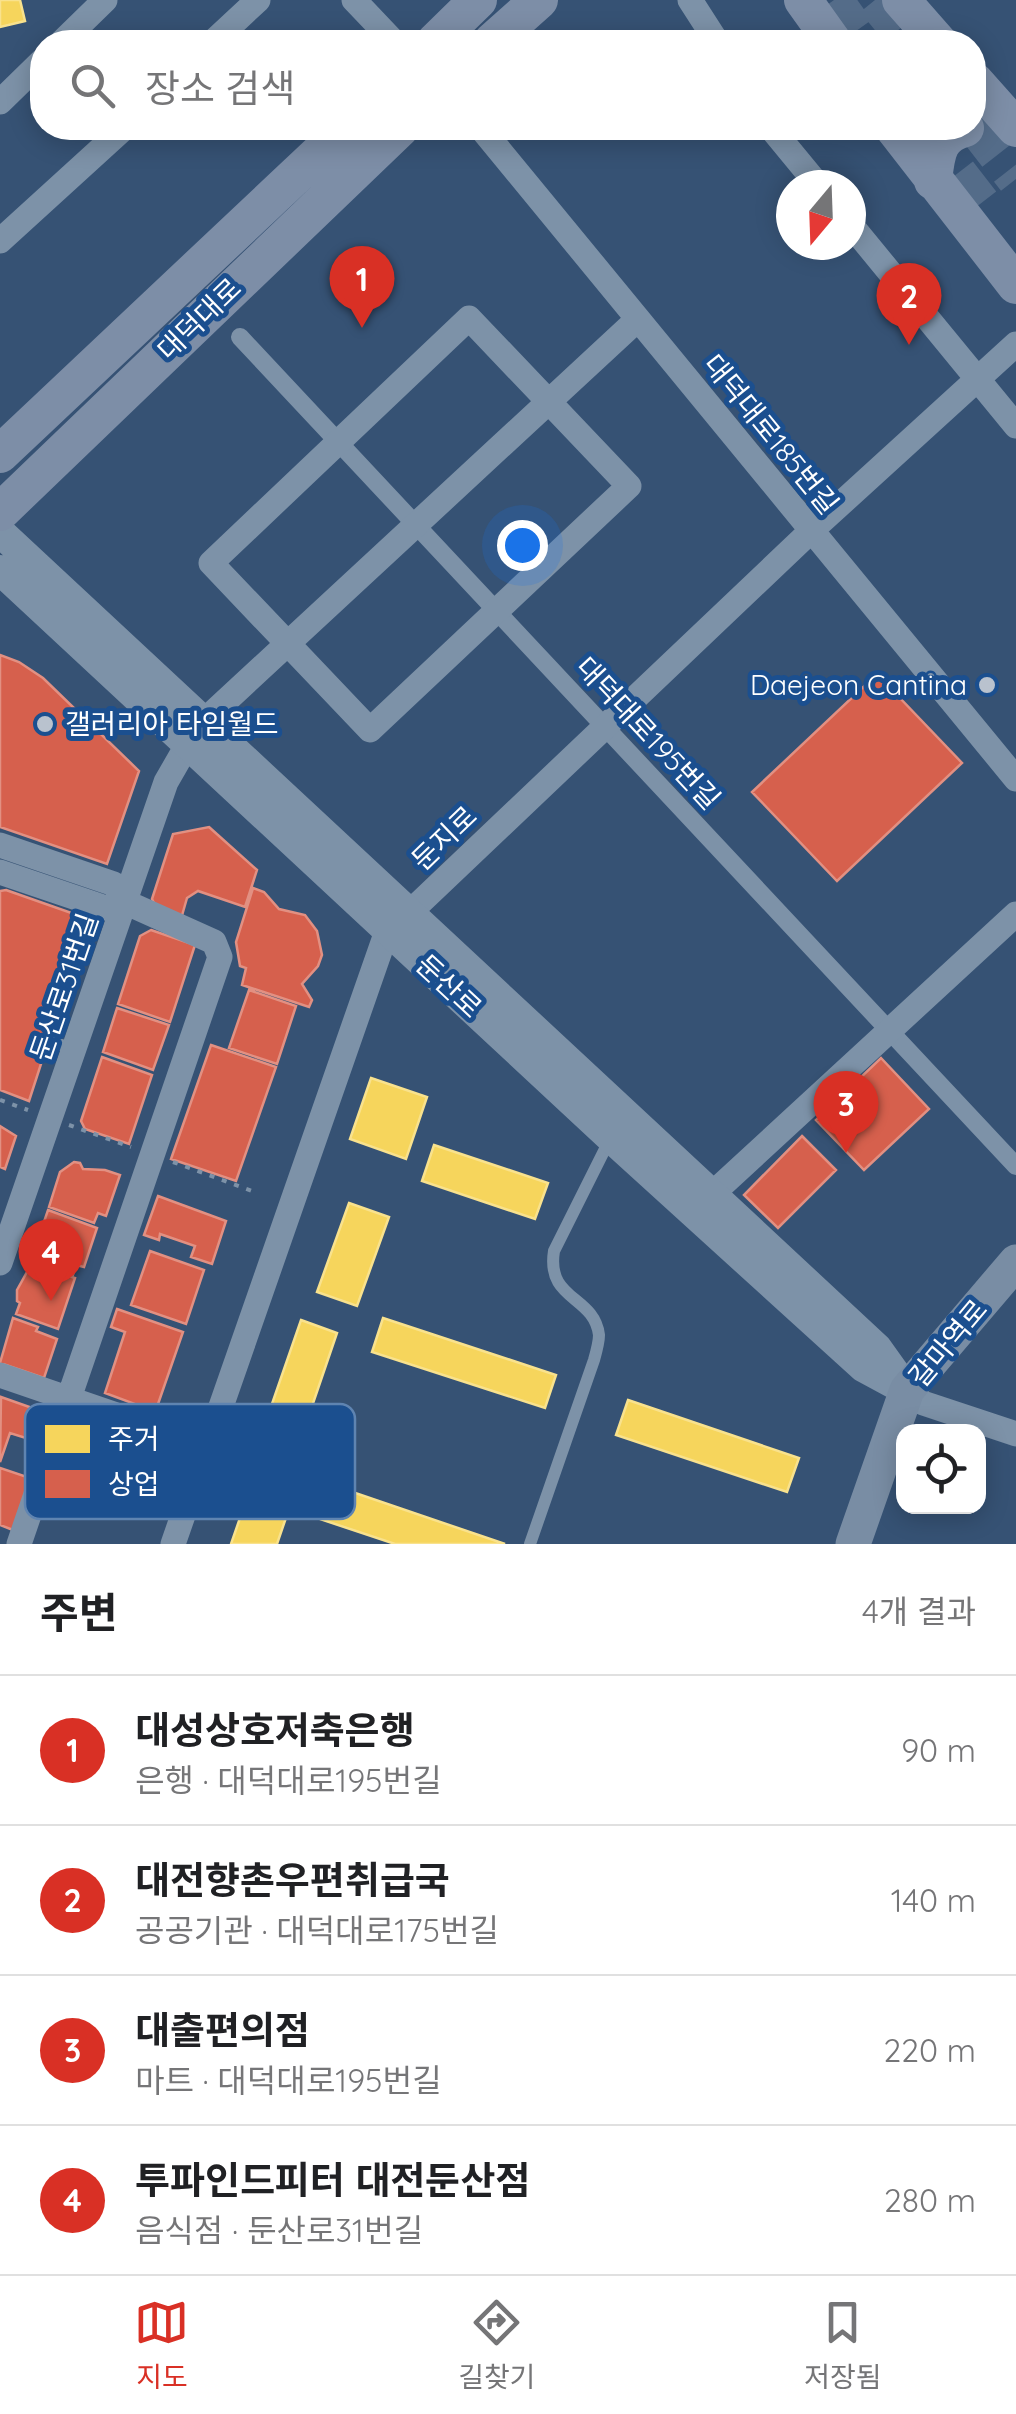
<!DOCTYPE html>
<html lang="ko">
<meta charset="utf-8">
<style>
body{margin:0;font-family:Quicksand,"Noto Sans KR",sans-serif;background:#f6f6f6;color:#202124}
.controls{position:absolute;right:30px;bottom:30px;display:grid;overflow:hidden;border-radius:20px;box-shadow:0 5px 25px #0003}
.controls button{width:90px;height:90px;display:grid;place-items:center;padding:0;border:0;border-bottom:2px solid #e0e0e0;background:#fff;color:#202124;font:50px sans-serif}
.compass{position:absolute;left:776px;top:170px;width:90px;height:90px;border-radius:50%;background:#fff;box-shadow:0 5px 25px #0003;rotate:199deg}
.you{position:absolute;left:522px;top:545px;width:35px;height:35px;margin:-25px;border:8px solid #fff;border-radius:50%;background:#1a73e8;box-shadow:0 0 0 15px #1a73e833}
.badge{display:grid;place-items:center;width:65px;height:65px;border-radius:50%;background:#d93025;color:#fff;font-size:32px;font-weight:700}
.pin{position:absolute;translate:-50% -82px;filter:drop-shadow(0 2px 5px #0008)}
.pin::after{content:'';position:absolute;top:52px;width:35px;height:30px;background:inherit;clip-path:polygon(0 0,100% 0,50% 100%)}
.list{margin:0;padding:0;list-style:none}
h2{display:flex;justify-content:space-between;align-items:center;height:130px;margin:0;padding:0 40px;font-size:42px}
h2 small{font-size:32px;font-weight:400;color:#757577}
.list li{display:grid;grid-template-columns:65px 1fr auto;gap:30px;align-items:center;box-sizing:border-box;height:150px;padding:0 40px;border-top:2px solid #e0e0e0}
.list b{display:block;font-size:38px;white-space:nowrap}
.list p{margin:0;font-size:32px;white-space:nowrap;color:#757577}
.list em{font-size:32px;font-style:normal;color:#757577}
.icon{flex:none;width:55px;height:55px;fill:none;stroke:currentColor;stroke-width:2;stroke-linecap:round;stroke-linejoin:round}
.map{position:relative;flex:none;width:1016px;height:1544px;overflow:hidden}
.search{position:absolute;background:#fff;box-shadow:0 5px 25px #0003;left:30px;right:30px;top:30px;height:110px;display:flex;align-items:center;gap:25px;box-sizing:border-box;padding:0 35px;border-radius:40px;color:#757577;font-size:38px}
.sheet{height:730px;background:#fff}
nav{display:flex;justify-content:space-around;align-items:center;box-sizing:border-box;height:140px;border-top:2px solid #e0e0e0;background:#fff;font-size:28px;color:#757577}
nav a{display:grid;justify-items:center;gap:5px}
nav .on{color:#d93025}
.map>svg:first-child{display:block}
</style>
<div class="map">
<svg width="1016" height="1544" viewBox="0 0 1016 1544">
<rect width="100%" height="100%" fill="#365274"/>
<!-- homes -->
<path fill="#f6d55c" stroke="#f9e28d" stroke-width="2.5" d="M0,0H20L25,21L0,27Z
M371,1078L427,1097L406,1159L350,1139Z
M434,1145L548,1183L535,1219L422,1181Z
M349,1203L389,1217L357,1306L317,1292Z
M383,1318L556,1375L545,1408L372,1352Z
M301,1320L337,1333L292,1465L255,1453Z
M628,1400L799,1458L787,1492L616,1435Z
M323,1482L505,1544H395L311,1516Z
M249,1492L290,1506L277,1544H231Z"/>
<!-- shops -->
<path fill="#d6604d" stroke="#e29082" stroke-width="2.5" d="M0,655L19,662L43,678L139,771L107,864L0,827Z
M877,674L962,763L837,881L752,792Z
M209,827L257,870L245,907L198,891L187,898L181,919L158,911L152,899L173,834Z
M253,888L264,892L279,909L305,915L317,931L322,955L318,966L302,984L312,1000L309,1007L242,985L246,968L240,966L236,942Z
M6,890L80,916L85,928L29,1101L0,1090V891Z
M151,930L195,945L170,1022L118,1004L140,936Z
M249,990L296,1006L277,1064L229,1048Z
M117,1008L169,1025L153,1070L103,1052Z
M211,1045L276,1067L236,1181L171,1159Z
M102,1057L152,1075L129,1144L85,1129L81,1121Z
M881,1058L929,1109L864,1170L816,1120Z
M0,1126L16,1136L5,1169L0,1167Z
M802,1136L836,1170L778,1228L744,1195Z
M74,1162L80,1163L83,1169L105,1170L120,1175L106,1216L98,1213L94,1223L49,1207L60,1172Z
M158,1196L226,1221L212,1264L191,1257L195,1246L160,1234L159,1240L144,1235Z
M48,1210L97,1228L84,1267L76,1265L73,1275L31,1260Z
M150,1251L204,1270L186,1324L131,1305Z
M32,1263L75,1278L58,1329L16,1314L20,1303L17,1301V1290Z
M117,1309L183,1332L158,1404L148,1409L105,1393L125,1332L111,1327Z
M13,1318L38,1327L36,1331L57,1339L44,1378L0,1363Z
M1,1397L38,1410L36,1415L47,1419L45,1422L52,1425L45,1444L10,1433L0,1462Z
M0,1468L30,1478L13,1530L0,1525Z"/>
<g fill="none" stroke-linecap="round" stroke-linejoin="round">
<!-- primary-tunnel -->
<path stroke="#546c89" stroke-width="38" stroke-dasharray="38 19" stroke-linecap="butt" d="M834,0L864,42
M875,0L909,42
M974,125L1016,179
M923,128L985,208"/>
<!-- path -->
<path stroke="#7d92a8" stroke-width="4" stroke-dasharray="5 8" stroke-linecap="butt" d="M0,1100L28,1110
M69,1125L131,1147
M173,1162L255,1192"/>
<!-- service -->
<path stroke="#7d92a8" stroke-width="12" d="M49,1041L73,1049
M530,1544L594,1360C596,1353 599,1342 599,1335C594,1295 546,1301 554,1251L610,1139"/>
<!-- pedestrian -->
<path stroke="#7d92a8" stroke-width="18" d="M240,337L1016,1166"/>
<!-- minor -->
<path stroke="#7d92a8" stroke-width="25" d="M354,0L394,42
M690,0L717,42
M62,42L105,0
M213,42L258,0
M0,102L42,61
M481,128L1016,779
M771,128L818,185
M851,225L1016,426
M0,241L124,128
M469,318L629,486L370,730L211,563Z
M203,722L638,319
M0,845L114,884L125,902
M0,872L109,909L125,902
M711,1195L1016,914
M0,1263L166,782L189,742
M0,1375L207,1446
M923,1403L1016,1434
M19,1544L220,957L214,942L125,902
M173,1544L388,928L408,914L812,530L1016,344"/>
<!-- tertiary -->
<path stroke="#7d92a8" stroke-width="30" d="M0,532L877,1348L907,1390
M0,570L611,1138L863,1367L900,1387"/>
<!-- secondary -->
<path stroke="#798da4" stroke-width="35" d="M853,1544L907,1390L1016,1262"/>
<!-- primary -->
<path stroke="#7d8ea7" stroke-width="38" d="M803,0L833,42
M901,0L938,42
M435,42L478,0
M492,42L539,0
M974,81L1016,128
M894,128L1016,285
M933,181C936,155 937,135 965,128
M0,454L346,128
M0,512L400,128"/>
</g>
<!-- markers -->
<g fill="#b9c2ce" stroke="#1b4f8f" stroke-width="4">
<circle cx="987" cy="685" r="10"/>
<circle cx="45" cy="724" r="10"/>
</g>
<g text-anchor="middle" stroke-width="10" stroke-linejoin="round" paint-order="stroke">
<!-- street labels -->
<g font-size="28" fill="#fff" stroke="#1b4f8f">
<text transform="translate(199 319) rotate(-44)" y="10">대덕대로</text>
<text transform="translate(771 434) rotate(51)" y="10">대덕대로185번길</text>
<text transform="translate(648 733) rotate(47)" y="10">대덕대로195번길</text>
<text transform="translate(444 838) rotate(-44)" y="10">둔지로</text>
<text transform="translate(449 986) rotate(43)" y="10">둔산로</text>
<text transform="translate(64 987) rotate(-71)" y="10">둔산로31번길</text>
<text transform="translate(948 1343) rotate(-50)" y="10">갈마역로</text>
</g>
<!-- poi labels -->
<g font-size="28" fill="#fff" stroke="#1b4f8f" text-anchor="end">
<text x="967" y="695">Daejeon Cantina</text>
<text x="65" y="734" text-anchor="start">갤러리아 타임월드</text>
</g>
</g>
<!-- legend -->
<rect x="25" y="1404" width="330" height="115" rx="15" fill="#1b4f8f" stroke="#5f84b1" stroke-width="2.5"/>
<rect x="45" y="1425" width="45" height="28" fill="#f6d55c"/>
<rect x="45" y="1470" width="45" height="28" fill="#d6604d"/>
<g font-size="28" fill="#fff">
<text x="108" y="1449">주거</text>
<text x="108" y="1494">상업</text>
</g>
</svg>
<div class="controls">
<button><svg class="icon" aria-label="locate" viewBox="0 0 24 24"><circle cx="12" cy="12" r="6"/><path d="M12 2v4M12 18v4M2 12h4M18 12h4"/></svg></button>
</div>
<svg class="compass" viewBox="-18 -18 36 36"><path d="M0-13l5 13h-10z" fill="#e53935"/><path d="M0 13l5-13h-10z" fill="#757577"/></svg>
<div class="you"></div>
<div class="pin badge" style="left:362px;top:328px">1</div>
<div class="pin badge" style="left:909px;top:345px">2</div>
<div class="pin badge" style="left:846px;top:1153px">3</div>
<div class="pin badge" style="left:51px;top:1301px">4</div>
<div class="search"><svg class="icon" aria-label="search" viewBox="0 0 24 24"><circle cx="10" cy="10" r="6"/><path d="M15 15l6 6"/></svg>장소 검색</div>
</div>
<section class="sheet">
<h2>주변<small>4개 결과</small></h2>
<ul class="list">
<li><span class="badge">1</span><div><b>대성상호저축은행</b><p>은행 · 대덕대로195번길</p></div><em>90 m</em></li>
<li><span class="badge">2</span><div><b>대전향촌우편취급국</b><p>공공기관 · 대덕대로175번길</p></div><em>140 m</em></li>
<li><span class="badge">3</span><div><b>대출편의점</b><p>마트 · 대덕대로195번길</p></div><em>220 m</em></li>
<li><span class="badge">4</span><div><b>투파인드피터 대전둔산점</b><p>음식점 · 둔산로31번길</p></div><em>280 m</em></li>
</ul>
</section>
<nav>
<a class="on"><svg class="icon" aria-label="map" viewBox="0 0 24 24"><path d="M3 6l6-2 6 2 6-2v14l-6 2-6-2-6 2zM9 4v14M15 6v14"/></svg>지도</a>
<a><svg class="icon" aria-label="directions" viewBox="0 0 24 24"><path d="M12 3l9 9-9 9-9-9zM9 14v-3h6M13 9l2 2-2 2"/></svg>길찾기</a>
<a><svg class="icon" aria-label="saved" viewBox="0 0 24 24"><path d="M7 4h10v16l-5-4-5 4z"/></svg>저장됨</a>
</nav>
